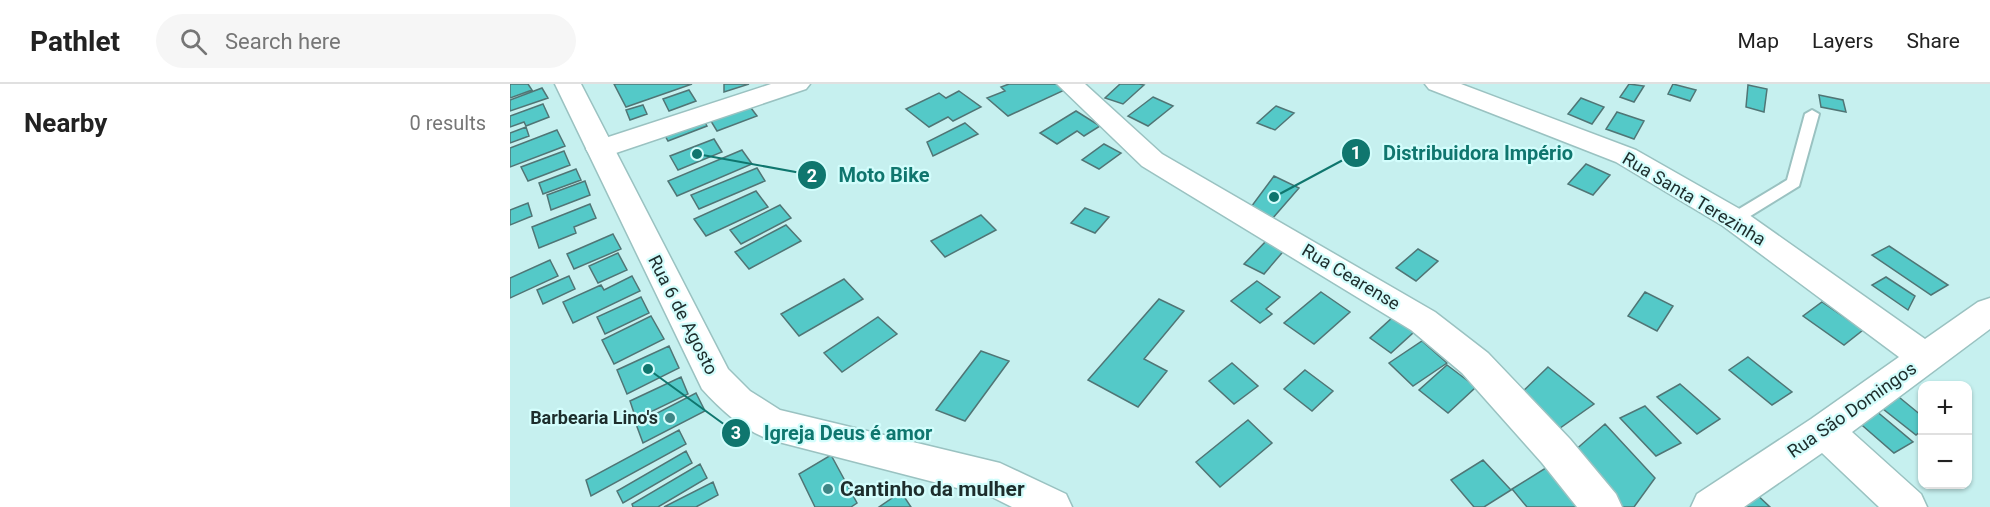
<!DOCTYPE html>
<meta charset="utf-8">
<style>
body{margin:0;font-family:Roboto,sans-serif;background:#f6f6f6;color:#222}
.controls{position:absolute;right:18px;bottom:18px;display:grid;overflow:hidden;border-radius:12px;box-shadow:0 2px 4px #0004}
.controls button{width:54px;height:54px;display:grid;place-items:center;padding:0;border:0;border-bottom:2px solid #e0e0e0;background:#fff;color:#222;font:30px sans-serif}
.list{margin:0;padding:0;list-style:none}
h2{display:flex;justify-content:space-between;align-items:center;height:78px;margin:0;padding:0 24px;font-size:26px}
h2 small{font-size:20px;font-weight:400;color:#767676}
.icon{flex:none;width:33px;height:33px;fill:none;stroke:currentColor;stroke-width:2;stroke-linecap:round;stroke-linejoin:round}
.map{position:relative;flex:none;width:1480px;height:423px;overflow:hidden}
header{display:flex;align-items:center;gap:36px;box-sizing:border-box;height:84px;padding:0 30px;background:#fff;border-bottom:2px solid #e0e0e0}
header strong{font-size:28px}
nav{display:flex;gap:33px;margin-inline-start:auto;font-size:21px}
.search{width:420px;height:54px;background:#f6f6f6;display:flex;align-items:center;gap:15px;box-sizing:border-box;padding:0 21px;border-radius:33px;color:#767676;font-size:22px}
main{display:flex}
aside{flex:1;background:#fff}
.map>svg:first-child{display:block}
</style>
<header>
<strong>Pathlet</strong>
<div class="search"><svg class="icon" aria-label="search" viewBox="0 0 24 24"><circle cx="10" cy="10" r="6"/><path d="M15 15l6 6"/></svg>Search here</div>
<nav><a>Map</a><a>Layers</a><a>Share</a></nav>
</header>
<main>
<aside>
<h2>Nearby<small>0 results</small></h2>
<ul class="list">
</ul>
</aside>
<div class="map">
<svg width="1480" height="423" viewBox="0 0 1480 423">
<rect width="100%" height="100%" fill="#c6f0ef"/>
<!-- building -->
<path fill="#54c9c8" stroke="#507575" stroke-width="1.5" d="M0,0H18L22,6L0,14Z
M104,0H182L116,23Z
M214,0H239L214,8Z
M499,0H553L559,4L498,32L477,14L495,7L491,3Z
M610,0H629L634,1L613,20L595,14Z
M1119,0L1134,2L1124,18L1110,13Z
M1163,0L1186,6L1180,17L1158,10Z
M1238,1L1257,5L1254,28L1236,23Z
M32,4L38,14L0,27V16Z
M179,6L186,17L159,27L153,15Z
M449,7L471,23L443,37L438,33L419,43L396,25L429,9L436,14Z
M1309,11L1333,16L1336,28L1311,23Z
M643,13L663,22L638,42L618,32Z
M1071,14L1094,23L1082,40L1058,30Z
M33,20L39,33L16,42L14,38L0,43V32Z
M238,20L247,32L207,47L199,34Z
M133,21L137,30L120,36L116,26Z
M766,22L784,29L765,46L747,39Z
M566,27L590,42L574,52L567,47L547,60L530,49Z
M1107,28L1134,37L1124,55L1096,45Z
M193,35L197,42L158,57L154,50Z
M455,39L468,50L423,72L417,58Z
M16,43L19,52L0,59V49Z
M47,46L55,62L0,83V64Z
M204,55L212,68L168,86L160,72Z
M594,60L611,69L589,85L572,76Z
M232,66L242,80L167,112L158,97Z
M54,67L60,81L18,97L11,83Z
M1076,80L1100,91L1083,111L1058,100Z
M247,84L255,97L189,125L181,111Z
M66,85L71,96L33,110L29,99Z
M764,92L789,104L762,135L741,123Z
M75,97L80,111L41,126L37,111Z
M246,107L258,123L196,152L184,135Z
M18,119L22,132L0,141V126Z
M80,120L86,134L64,143L66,149L29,164L22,143Z
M270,121L281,134L231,160L220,146Z
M575,124L599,133L585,149L561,139Z
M471,131L486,146L435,173L421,157Z
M276,141L291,157L239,185L225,168Z
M103,150L111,165L64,185L57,170Z
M759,154L777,163L754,190L734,180Z
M1379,162L1438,201L1421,211L1362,171Z
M908,165L928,177L906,197L886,184Z
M108,169L117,186L88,199L79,182Z
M40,176L48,192L0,214V194Z
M59,192L65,205L33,220L27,206Z
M122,192L130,207L63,239L53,218L91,201L94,206Z
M1376,193L1405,212L1398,226L1362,201Z
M334,195L353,215L289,252L271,230Z
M747,197L770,213L756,225L762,230L750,239L721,217Z
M811,208L840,228L804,260L774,239Z
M1135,208L1163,222L1147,247L1118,232Z
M131,213L139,229L95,250L87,233Z
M649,215L674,227L634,275L657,287L628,323L578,296Z
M1312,218L1353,246L1334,261L1293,232Z
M141,232L154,255L104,280L92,256Z
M368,233L387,250L332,288L314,269Z
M883,233L904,248L881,269L860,254Z
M912,257L937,279L903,302L879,279Z
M159,262L169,284L117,310L107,286Z
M471,267L499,277L455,337L426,326Z
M1238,273L1282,308L1262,321L1219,286Z
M722,279L748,302L724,320L699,297Z
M937,281L966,303L938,329L909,306Z
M1038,283L1084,320L1043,349L1007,313Z
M795,286L823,307L802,327L774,305Z
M171,293L178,310L126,335L120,317Z
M1170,300L1210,335L1187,350L1147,313Z
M186,309L195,327L133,359L126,340Z
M1384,309L1412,332V346L1406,351L1368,321Z
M1135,322L1171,359L1146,372L1110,334Z
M1365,326L1403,358L1384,369L1346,336Z
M738,336L762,359L710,403L686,378Z
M1095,340L1145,394L1124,423H1113L1063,368Z
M169,346L176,360L81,412L76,396Z
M176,367L182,379L113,419L107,407Z
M321,371L347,419L341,423H305L289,390Z
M973,376L1001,406L974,423H964L941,396Z
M190,380L197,394L148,423H123L122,420Z
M1039,382L1078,423H1017L1002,405Z
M203,398L208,411L186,423H154Z
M1243,407L1260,423H1222Z
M391,408L401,423H369Z"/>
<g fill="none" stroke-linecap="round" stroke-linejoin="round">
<!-- lane casing -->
<g stroke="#9ac2c1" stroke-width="4">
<path id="lane" d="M1302,26L1309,30L1289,102L1229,139H1219L1216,135L1219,131L1277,96L1295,30Z"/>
</g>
<!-- street casing -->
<g stroke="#9ac2c1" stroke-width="3">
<path id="street" d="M261,0H300L296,5L100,71L90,74L80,71L76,65L80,59Z
M547,0H575L652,70L925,228L978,269L1060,355L1106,410L1112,423H1067L1032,379L952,289L901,246L632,82Z
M915,0H951L1126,66L1235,128L1415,255L1468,218L1480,214V245L1342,348L1411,410L1417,423H1369L1312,369L1234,423H1181L1187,410L1301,335L1389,273L1213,142L1106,78L919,5Z"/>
</g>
<!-- secondary casing -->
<g stroke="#9ac2c1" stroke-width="3">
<path id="secondary" d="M45,0H71L218,285L240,307L270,326L490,379L556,410L562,423H502L482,413L261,356C233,346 212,327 192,305Z"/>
</g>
<!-- lane -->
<use href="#lane" fill="#fff" fill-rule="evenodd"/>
<!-- street -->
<use href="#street" fill="#fff" fill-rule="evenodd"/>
<!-- secondary -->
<use href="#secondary" fill="#fff" fill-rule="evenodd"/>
</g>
<!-- markers -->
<g fill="#3e8686" stroke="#d3fdfc" stroke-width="2">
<circle cx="160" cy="334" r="6"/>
<circle cx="318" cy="405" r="6"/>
</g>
<g text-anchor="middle" stroke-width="4.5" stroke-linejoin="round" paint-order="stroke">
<!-- street labels -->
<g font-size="18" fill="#1d2d2c" stroke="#d3fdfc">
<text transform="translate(1184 115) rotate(31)" y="6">Rua Santa Terezinha</text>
<text transform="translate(841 193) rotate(31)" y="6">Rua Cearense</text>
<text transform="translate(173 231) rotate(63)" y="6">Rua 6 de Agosto</text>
<text transform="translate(1342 326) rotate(-35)" y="6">Rua São Domingos</text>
</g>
<!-- poi labels -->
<g font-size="18" font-weight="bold" fill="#1d2d2c" stroke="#d3fdfc" text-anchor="end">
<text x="148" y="340">Barbearia Lino's</text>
</g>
<!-- near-poi labels -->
<g font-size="21" font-weight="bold" fill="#1d2d2c" stroke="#d3fdfc" text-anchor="start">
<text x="330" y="412">Cantinho da mulher</text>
</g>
</g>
<!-- callouts -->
<path fill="none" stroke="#0f766e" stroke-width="2" d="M764 113L846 69M187 70L302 91M138 285L226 349"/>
<g fill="#0f766e" stroke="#d3fdfc" stroke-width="2">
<circle cx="764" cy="113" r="6"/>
<circle cx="187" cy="70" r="6"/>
<circle cx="138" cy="285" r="6"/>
<circle cx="846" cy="69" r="15"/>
<circle cx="302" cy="91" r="15"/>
<circle cx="226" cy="349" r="15"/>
</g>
<g font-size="18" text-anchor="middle" font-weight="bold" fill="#fff">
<text x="846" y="75">1</text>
<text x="302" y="98">2</text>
<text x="226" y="355">3</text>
</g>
<g font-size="20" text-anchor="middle" font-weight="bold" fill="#0f766e" stroke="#d3fdfc" stroke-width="4.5" stroke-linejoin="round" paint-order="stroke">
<text x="968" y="76">Distribuidora Império</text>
<text x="374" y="98">Moto Bike</text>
<text x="338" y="356">Igreja Deus é amor</text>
</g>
</svg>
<div class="controls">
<button>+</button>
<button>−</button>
</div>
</div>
</main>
